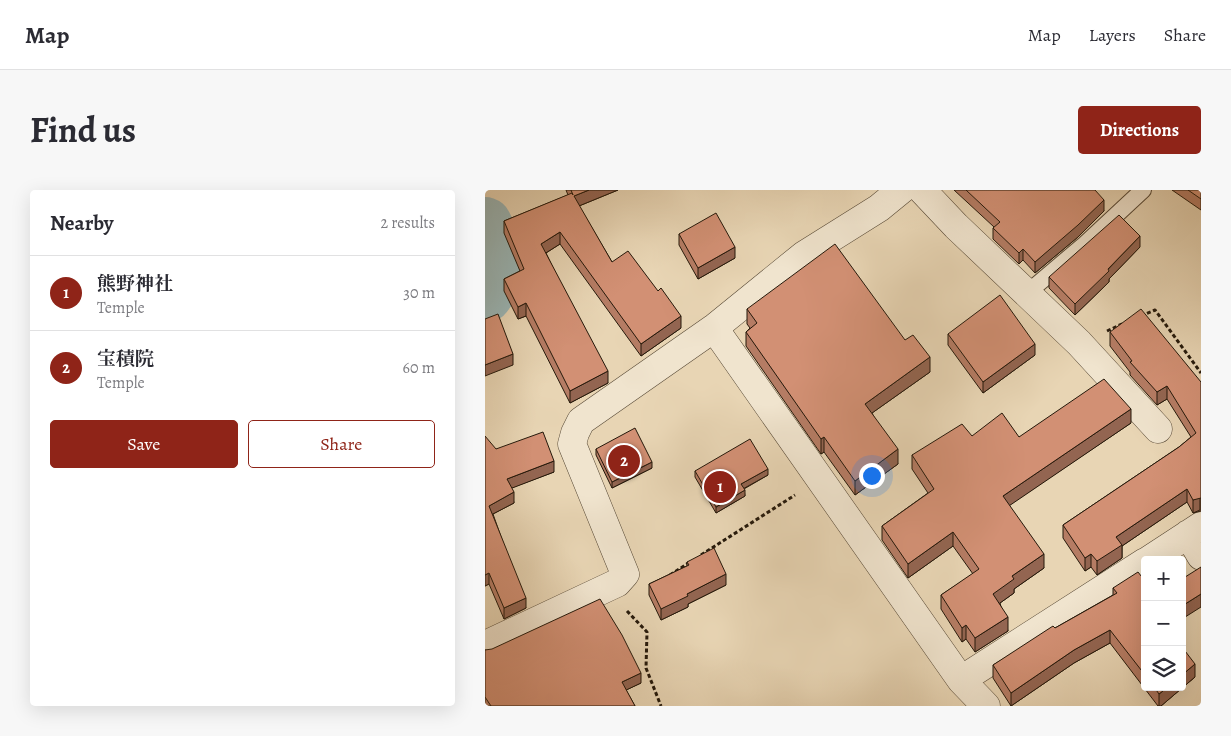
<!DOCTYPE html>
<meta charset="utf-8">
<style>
body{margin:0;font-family:Alegreya,"Noto Serif JP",serif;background:#f7f7f7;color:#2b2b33}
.controls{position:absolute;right:15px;bottom:15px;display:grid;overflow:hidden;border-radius:5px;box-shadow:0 5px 20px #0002}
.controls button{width:45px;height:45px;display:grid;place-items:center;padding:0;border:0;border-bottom:1px solid #e1e1e2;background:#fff;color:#2b2b33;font:25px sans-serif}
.you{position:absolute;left:386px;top:285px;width:18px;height:18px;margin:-12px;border:4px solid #fff;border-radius:50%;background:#1a73e8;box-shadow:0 0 0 8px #1a73e833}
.badge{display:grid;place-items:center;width:32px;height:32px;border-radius:50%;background:#8f2418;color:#fff;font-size:16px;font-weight:700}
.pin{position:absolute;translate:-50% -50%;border:2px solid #fff;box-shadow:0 1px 5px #0006}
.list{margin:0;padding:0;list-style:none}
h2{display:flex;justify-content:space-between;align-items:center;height:65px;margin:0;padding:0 20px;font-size:21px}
h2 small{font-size:16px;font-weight:400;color:#7c7c81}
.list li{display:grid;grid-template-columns:32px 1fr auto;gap:15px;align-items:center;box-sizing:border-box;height:75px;padding:0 20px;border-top:1px solid #e1e1e2}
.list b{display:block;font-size:19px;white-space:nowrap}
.list p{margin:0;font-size:16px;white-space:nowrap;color:#7c7c81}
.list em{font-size:16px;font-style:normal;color:#7c7c81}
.actions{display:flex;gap:10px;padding:15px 20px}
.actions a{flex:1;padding:11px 0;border:1px solid #8f2418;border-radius:5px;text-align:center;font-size:18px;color:#8f2418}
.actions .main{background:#8f2418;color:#fff}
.icon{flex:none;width:28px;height:28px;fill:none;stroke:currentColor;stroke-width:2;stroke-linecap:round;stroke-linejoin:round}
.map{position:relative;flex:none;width:716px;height:516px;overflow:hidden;border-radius:5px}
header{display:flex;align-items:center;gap:30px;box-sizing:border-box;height:70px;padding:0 25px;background:#fff;border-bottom:1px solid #e1e1e2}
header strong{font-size:24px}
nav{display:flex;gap:28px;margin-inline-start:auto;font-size:18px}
.intro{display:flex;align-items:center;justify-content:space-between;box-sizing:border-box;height:120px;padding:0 30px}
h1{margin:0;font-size:35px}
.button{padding:12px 22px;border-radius:5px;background:#8f2418;color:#fff;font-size:18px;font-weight:700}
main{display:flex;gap:30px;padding:0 30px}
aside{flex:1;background:#fff;border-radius:5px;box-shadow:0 5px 20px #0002}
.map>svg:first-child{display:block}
</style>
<header>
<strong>Map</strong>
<nav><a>Map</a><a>Layers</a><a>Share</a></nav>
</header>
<div class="intro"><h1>Find us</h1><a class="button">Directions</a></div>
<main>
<aside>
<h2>Nearby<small>2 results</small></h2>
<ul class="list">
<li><span class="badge">1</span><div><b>熊野神社</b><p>Temple</p></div><em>30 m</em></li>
<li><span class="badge">2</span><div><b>宝積院</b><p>Temple</p></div><em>60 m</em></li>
</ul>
<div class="actions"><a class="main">Save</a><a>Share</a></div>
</aside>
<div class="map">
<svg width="716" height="516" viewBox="0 0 716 516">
<rect width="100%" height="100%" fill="#e8d5b4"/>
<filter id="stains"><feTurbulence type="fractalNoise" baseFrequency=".004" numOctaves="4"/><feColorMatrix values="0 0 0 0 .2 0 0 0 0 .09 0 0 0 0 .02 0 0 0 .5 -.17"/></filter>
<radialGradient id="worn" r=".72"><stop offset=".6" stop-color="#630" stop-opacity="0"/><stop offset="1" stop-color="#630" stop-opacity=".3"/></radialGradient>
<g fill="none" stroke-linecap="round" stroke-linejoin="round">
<!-- river -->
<path stroke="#9ab6b6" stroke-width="54" d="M0,34L8,50L15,86L0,106"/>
<!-- lane casing -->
<g stroke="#564835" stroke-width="18">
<path id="lane" d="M541,104L600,54L658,0"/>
</g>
<!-- street casing -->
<g stroke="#564835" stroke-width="29">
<path id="street" d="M437,0L471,36L594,153L673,239
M229,138L476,490L501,516
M703,344L716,366
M664,370L716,336
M0,455L132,393L140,384L87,254L90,243L96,231L229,138L319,65L394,18L416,0
M476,490L660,372"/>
</g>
<!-- path -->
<path stroke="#25190b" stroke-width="3" stroke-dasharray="4 2.5" stroke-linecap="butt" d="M656,126L670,120L716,183
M622,141L639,133
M216,365L310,305
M185,385L205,372
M142,421L162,442L161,478L176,516"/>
<!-- lane -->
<use href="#lane" stroke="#f0e4ce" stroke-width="16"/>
<!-- street -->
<use href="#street" stroke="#f0e4ce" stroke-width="28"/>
</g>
<!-- wall -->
<path fill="#b57c64" stroke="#25190b" d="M81,0H133L94,16L127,72L196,138L156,166L75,54L61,63L123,193L85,213L41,126L33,129L19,101V89L35,81L19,43V31L83,5Z
M469,0H610L619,21L593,47L550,83L538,70L534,74L508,49V38L509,37Z
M687,0H716V20Z
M194,44L250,68L213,89L194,55Z
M655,57L624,89V92L590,125L564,98V87Z
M262,119L420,150L445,182L387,223L413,274L370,305L339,262L336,264L261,156V142L265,138L262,134Z
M625,142L716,192V321L708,323L702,312L637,356V368L612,385L606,377L600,381L578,348V335L694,257L706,247L682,209L672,215L645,185V182L625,156Z
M463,144L550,165L498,203L463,155Z
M646,233L524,315L559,378L529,399V403L515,413L523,441L490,462L481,449L477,452L456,419V405L488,384L468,356L423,388L397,350V336L443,303L427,279V265L487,246L534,247Z
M11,259L69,282L26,298L29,313L8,324L41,418L19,429L4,394L0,396Z
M111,259L167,278L127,298L111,265Z
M210,281L283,285L259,299L260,306L231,323L210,287Z
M202,372L241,395L203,414V417L176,430L164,405V394L202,376Z
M660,391V497H697L710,487L676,516H673L625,453L589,473L526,516L508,488V475L570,438L628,405V398Z
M0,460L156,493L141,500L150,516H0Z"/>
<!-- shaded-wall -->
<path fill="#936551" stroke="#25190b" d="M104,0H133L89,18V6Z
M619,10V21L593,47L550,83V72Z
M75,42V54L56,66V54Z
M655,46V57L624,89V92L590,125V114Z
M250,57V68L213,89V78Z
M538,59V70L534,74V63Z
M41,113V126L33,129V117Z
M196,126V138L156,166V154Z
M550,154V165L498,203V192Z
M28,164V175L0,186V175Z
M445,167V182L380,228V214Z
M123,181V193L85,213V201Z
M682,196V209L672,215V202Z
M646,219V233L518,320V306Z
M339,247V262L336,264V249Z
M413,259V274L370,305V291Z
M69,271V282L22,300V289Z
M167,272V278L127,298V292Z
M283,279V285L256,300V294Z
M702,299V312L637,356V368L612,385V371L631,347Z
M260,300V306L231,323V317Z
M29,302V313L4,326V316Z
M715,307V320L708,323V310Z
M468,342V356L423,388V374Z
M559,364V378L529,399V403L508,418V404L527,386Z
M606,364V377L600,381V368Z
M4,383V394L0,396V385Z
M241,384V395L203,414V417L176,430V419L202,404Z
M716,404V417L697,429V416Z
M41,408V418L19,429V418Z
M523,427V441L490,462V448Z
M481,435V449L477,452V438Z
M625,440V453L589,473L526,516V503L589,460Z
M710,474V487L676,516H674V504L683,497H697V485Z
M156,483V493L137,502V492Z"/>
<!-- building -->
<path fill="#d29074" stroke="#25190b" d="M86,0H104L89,6L127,72L143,61L173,101L176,98L196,126L156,154L75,42L56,54L123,181L85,201L41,113L33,117L19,89L39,79L19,31L87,3L88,5Z
M481,0H610L619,10L593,35L550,72L538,59L534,63L508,38L515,32Z
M703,0H716V9Z
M231,23L250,57L213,78L194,44Z
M634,25L655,46L623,79L624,81L590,114L564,87Z
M350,54L420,150L428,145L445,167L380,214L413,259L370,291L339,247L336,249L261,142L272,133L262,119Z
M515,105L550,154L498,192L463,144Z
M656,119L716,192V308L708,310L702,299L631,347L637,355L612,371L606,364L600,368L578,335L694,257L711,243L682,196L672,202L645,172L647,171L625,142Z
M13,124L28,164L0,175V129Z
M619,189L646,219L518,306L559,364L527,386L529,389L508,404L523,427L490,448L481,435L477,438L456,405L494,379L468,342L423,374L397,336L449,299L427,265L477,234L487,246L517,223L534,247Z
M150,238L167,272L127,292L111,259Z
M58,242L69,271L22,289L29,302L4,316L41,408L19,418L4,383L0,385V246L11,259Z
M265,249L283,279L256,294L260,300L231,317L210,281Z
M229,358L241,384L202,404L203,406L176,419L164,394L204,375L202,372Z
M716,377V404L697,416V389Z
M653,382L660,391V485L625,440L589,460L526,503L508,475L568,436L570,438L632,403L628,398Z
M115,409L137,445L156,483L137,492L150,516H6L0,507V460L7,459Z
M697,457L710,474L697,485Z
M669,497H683L674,504Z"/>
<rect width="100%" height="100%" filter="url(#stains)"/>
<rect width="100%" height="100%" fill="url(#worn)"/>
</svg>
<div class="controls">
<button>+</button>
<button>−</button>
<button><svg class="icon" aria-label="layers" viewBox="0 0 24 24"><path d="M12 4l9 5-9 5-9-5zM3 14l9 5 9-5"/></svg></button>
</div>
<div class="you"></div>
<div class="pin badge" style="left:235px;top:297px">1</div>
<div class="pin badge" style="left:139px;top:271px">2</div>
</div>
</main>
